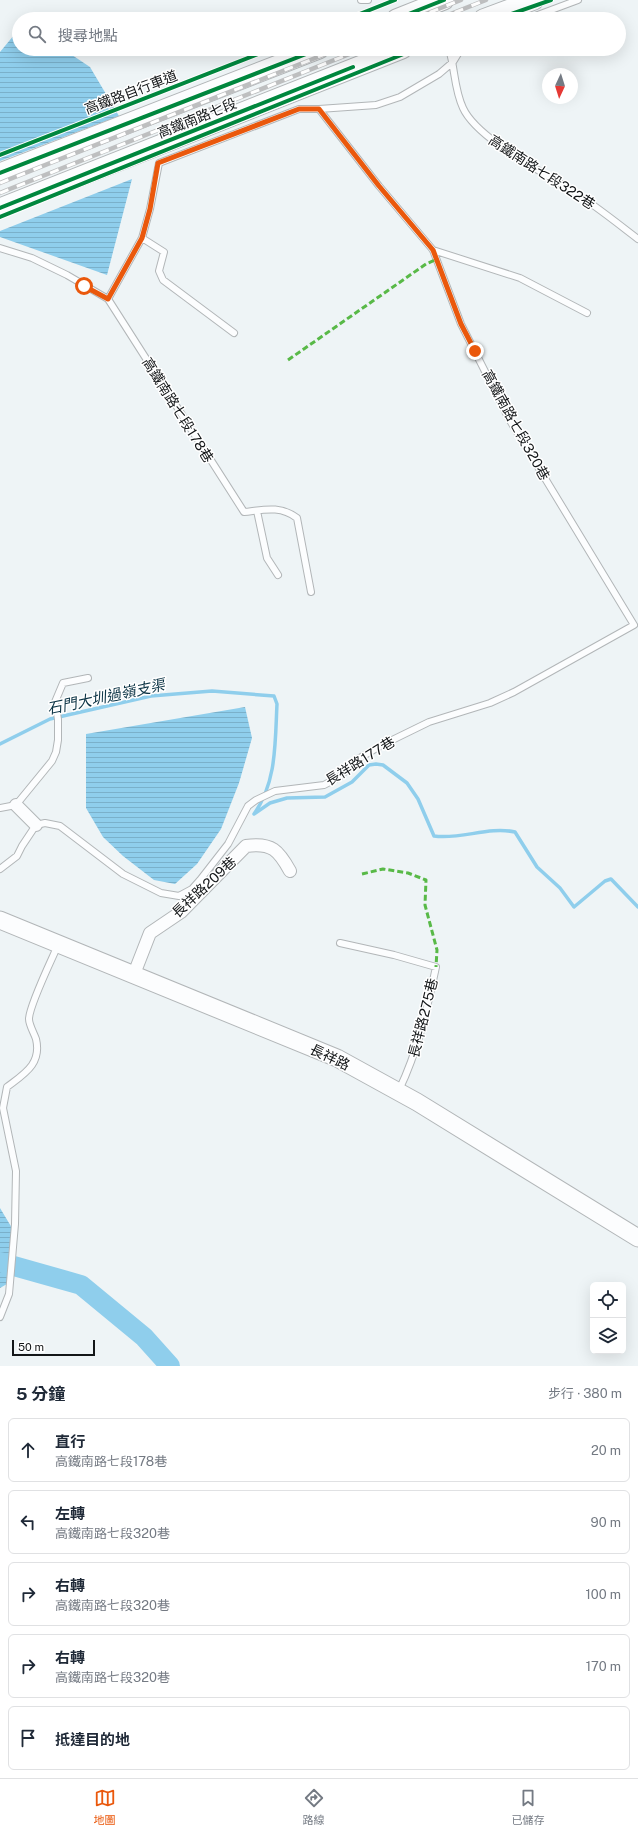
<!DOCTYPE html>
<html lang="zh-TW">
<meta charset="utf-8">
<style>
body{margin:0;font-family:"Public Sans","Noto Sans TC",sans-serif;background:#f2f2f3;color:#1f2937}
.controls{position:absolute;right:12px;bottom:12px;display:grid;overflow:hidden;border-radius:6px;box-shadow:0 4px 16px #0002}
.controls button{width:36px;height:36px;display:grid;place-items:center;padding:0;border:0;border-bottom:1px solid #e0e1e3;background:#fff;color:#1f2937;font:20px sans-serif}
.compass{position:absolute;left:542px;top:68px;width:36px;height:36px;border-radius:50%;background:#fff;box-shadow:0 4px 16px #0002;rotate:184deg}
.scale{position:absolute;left:12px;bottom:10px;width:83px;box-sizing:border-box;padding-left:4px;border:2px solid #131618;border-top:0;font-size:11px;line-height:14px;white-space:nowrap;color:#131618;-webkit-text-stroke:3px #fff;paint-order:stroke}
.stop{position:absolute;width:12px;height:12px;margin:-9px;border:3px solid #ea580c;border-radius:50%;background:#fff}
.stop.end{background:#ea580c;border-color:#fff;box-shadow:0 1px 4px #0008}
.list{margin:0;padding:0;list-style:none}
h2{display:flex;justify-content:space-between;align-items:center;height:52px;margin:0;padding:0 16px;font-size:17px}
h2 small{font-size:13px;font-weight:400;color:#747a83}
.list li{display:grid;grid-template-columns:26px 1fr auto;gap:12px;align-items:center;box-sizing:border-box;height:64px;margin:0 8px 8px;padding:0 8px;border:1px solid #e0e1e3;border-radius:6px}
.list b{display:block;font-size:15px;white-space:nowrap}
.list p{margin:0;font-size:13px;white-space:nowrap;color:#747a83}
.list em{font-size:13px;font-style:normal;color:#747a83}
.icon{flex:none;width:22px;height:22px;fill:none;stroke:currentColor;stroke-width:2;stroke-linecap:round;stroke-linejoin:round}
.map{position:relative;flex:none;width:638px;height:1366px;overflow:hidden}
.search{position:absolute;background:#fff;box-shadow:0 4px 16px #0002;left:12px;right:12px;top:12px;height:44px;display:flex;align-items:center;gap:10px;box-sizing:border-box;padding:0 14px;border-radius:22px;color:#747a83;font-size:15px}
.sheet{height:412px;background:#fff}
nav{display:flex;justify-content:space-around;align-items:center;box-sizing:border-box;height:56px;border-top:1px solid #e0e1e3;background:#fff;font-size:11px;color:#747a83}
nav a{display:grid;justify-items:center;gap:2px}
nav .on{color:#ea580c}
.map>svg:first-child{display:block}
</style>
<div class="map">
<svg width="638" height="1366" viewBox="0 0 638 1366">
<defs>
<pattern id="water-rules" width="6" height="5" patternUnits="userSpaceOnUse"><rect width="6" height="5" fill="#8fceec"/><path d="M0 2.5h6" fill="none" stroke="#7ab0ca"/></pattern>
</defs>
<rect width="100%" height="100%" fill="#eef4f6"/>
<!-- water -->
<path fill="url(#water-rules)" d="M19,29V49H63L90,67L119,116L0,161V52Z
M132,179L107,275L0,237V231Z
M245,707L252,738L239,783L221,829L197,864L175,884L154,880L123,856L103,837L86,808V734Z
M0,1208L12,1228L7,1284L0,1288Z"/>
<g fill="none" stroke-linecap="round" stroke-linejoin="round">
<!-- stream -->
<path stroke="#8fceec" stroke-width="3.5" d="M0,744L50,719L151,696L212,691L274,696L277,704C275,742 277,782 254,814L270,803L287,798L325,797L352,782L369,765L376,764L383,765L407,783L418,799L434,836C461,840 488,826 515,832L537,867L560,888L574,907L605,881L611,879L638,907"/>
<!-- river -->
<path stroke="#8fceec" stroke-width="20" d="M0,1262L81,1285L144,1337L170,1366"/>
<!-- lane casing -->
<g stroke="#b2b6b8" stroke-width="8">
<path id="lane" d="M361,0H368
M430,7L437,19
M527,19L578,0
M449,49C455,68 454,89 463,108C477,139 545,173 574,192C596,206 617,223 638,239
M319,109L376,105L400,97L439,74L453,62L461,49
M142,238L164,252L159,271L163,280L234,333
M0,248L32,258L67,275L108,299L244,512C263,510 280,505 297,518L311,592
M433,250L520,278L587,313
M257,511L267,558L278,575
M0,808L16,805L52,761L56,752L58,740V719L55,702L63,683L88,678
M0,869L17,856L22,846L36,825L45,823L60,826L123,874L161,893L179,896L192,889L200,880L228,844L248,806L256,800L275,791L324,785L339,777L358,759L382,745L429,722L490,703L514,692L634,625L509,419L461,324L433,250L379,186L319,109H299L159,163L150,209L142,238L108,299
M340,943L394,955L436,967C427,1009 418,1051 399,1090
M0,1317L9,1294L15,1224L16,1171L3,1108L7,1087C24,1074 42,1064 36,1039C34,1033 29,1025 29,1019C29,1006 52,959 58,945"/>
</g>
<!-- street casing -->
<g stroke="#b2b6b8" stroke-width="14">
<path id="street" d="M16,805L36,825
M134,974L150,933L181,912L246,846C272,842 279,851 290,871"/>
</g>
<!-- secondary casing -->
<g stroke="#b2b6b8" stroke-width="19">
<path id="secondary" d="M0,920L337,1058L417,1102L638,1238"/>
</g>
<!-- primary casing -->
<g stroke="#b2b6b8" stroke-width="21">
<path id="primary" d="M396,19L444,0
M483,19L534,0
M0,173L319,49
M0,208L402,49"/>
</g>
<!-- lane -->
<use href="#lane" stroke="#fcfdfe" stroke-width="6"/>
<!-- street -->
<use href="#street" stroke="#fcfdfe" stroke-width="12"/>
<!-- secondary -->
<use href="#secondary" stroke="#fcfdfe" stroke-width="17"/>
<!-- primary -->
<use href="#primary" stroke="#fcfdfe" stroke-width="19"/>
<!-- rail casing -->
<g stroke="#bebfc0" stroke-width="4.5">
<path id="rail" d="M413,19L461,0
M438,19L486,0
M0,183L338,49
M0,193L362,49"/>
</g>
<!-- rail -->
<use href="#rail" stroke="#fff" stroke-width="3" stroke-dasharray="9" stroke-linecap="butt"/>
<!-- quiet -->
<path stroke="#58b947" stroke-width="3" stroke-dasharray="6 3" stroke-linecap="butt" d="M288,360L426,264L437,259
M362,874L383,869L408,873L426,880L425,905L437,950L436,967"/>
<!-- cycleway casing -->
<g stroke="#fff" stroke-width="6">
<path id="cycleway" d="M347,19L395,0
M396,19L444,0
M497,19L551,0
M0,155L271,49
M0,173L319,49
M0,208L353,67
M0,217L416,49"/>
</g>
<!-- cycleway -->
<use href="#cycleway" stroke="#00873e" stroke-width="4"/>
</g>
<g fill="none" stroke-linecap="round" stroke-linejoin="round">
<!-- route -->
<path stroke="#ea580c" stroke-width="5" d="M84,286L108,299L142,238L150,209L158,163L299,109H319L379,186L433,250L461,324L475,351"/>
</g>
<g text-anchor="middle" stroke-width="3" stroke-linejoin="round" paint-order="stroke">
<!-- street labels -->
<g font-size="14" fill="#131618" stroke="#fff">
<text transform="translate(131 92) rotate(-21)" y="5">高鐵路自行車道</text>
<text transform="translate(197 118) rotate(-22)" y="5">高鐵南路七段</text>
<text transform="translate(542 172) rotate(33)" y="5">高鐵南路七段322巷</text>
<text transform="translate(178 410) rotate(58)" y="5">高鐵南路七段178巷</text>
<text transform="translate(516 425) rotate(61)" y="5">高鐵南路七段320巷</text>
<text transform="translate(360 761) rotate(-32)" y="5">長祥路177巷</text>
<text transform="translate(204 887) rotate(-43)" y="5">長祥路209巷</text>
<text transform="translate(423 1018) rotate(-76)" y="5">長祥路275巷</text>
<text transform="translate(330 1057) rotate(25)" y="5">長祥路</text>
</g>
<!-- water labels -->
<g font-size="15" font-style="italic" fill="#0d3546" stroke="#fff">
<text transform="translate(106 697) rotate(-12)" y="5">石門大圳過嶺支渠</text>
</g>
</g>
</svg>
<div class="controls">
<button><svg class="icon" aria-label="locate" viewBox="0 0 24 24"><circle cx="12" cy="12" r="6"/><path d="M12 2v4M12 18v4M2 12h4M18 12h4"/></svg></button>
<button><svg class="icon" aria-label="layers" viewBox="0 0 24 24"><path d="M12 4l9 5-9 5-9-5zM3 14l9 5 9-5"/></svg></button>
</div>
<svg class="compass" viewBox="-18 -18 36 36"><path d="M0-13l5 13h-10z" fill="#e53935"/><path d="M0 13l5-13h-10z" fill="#747a83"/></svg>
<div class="scale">50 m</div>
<div class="stop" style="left:84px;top:286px"></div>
<div class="stop end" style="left:475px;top:351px"></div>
<div class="search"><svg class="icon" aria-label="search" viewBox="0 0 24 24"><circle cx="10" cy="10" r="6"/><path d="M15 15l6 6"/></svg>搜尋地點</div>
</div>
<section class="sheet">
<h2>5 分鐘<small>步行 · 380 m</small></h2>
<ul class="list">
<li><svg class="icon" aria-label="ahead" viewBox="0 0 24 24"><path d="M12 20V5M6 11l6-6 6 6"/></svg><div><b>直行</b><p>高鐵南路七段178巷</p></div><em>20 m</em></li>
<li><svg class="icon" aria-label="left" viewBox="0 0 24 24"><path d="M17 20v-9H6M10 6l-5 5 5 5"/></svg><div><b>左轉</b><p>高鐵南路七段320巷</p></div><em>90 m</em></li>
<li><svg class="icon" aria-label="right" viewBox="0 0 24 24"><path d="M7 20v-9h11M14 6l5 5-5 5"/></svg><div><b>右轉</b><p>高鐵南路七段320巷</p></div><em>100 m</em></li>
<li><svg class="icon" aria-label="right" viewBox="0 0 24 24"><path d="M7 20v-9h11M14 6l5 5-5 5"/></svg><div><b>右轉</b><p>高鐵南路七段320巷</p></div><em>170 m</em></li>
<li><svg class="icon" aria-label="arrive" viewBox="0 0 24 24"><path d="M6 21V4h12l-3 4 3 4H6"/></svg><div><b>抵達目的地</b></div></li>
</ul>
</section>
<nav>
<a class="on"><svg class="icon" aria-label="map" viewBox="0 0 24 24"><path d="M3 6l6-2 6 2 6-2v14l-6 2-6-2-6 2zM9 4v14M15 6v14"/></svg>地圖</a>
<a><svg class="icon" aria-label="directions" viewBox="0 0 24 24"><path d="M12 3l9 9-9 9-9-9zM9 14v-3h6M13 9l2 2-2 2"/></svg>路線</a>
<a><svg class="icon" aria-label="saved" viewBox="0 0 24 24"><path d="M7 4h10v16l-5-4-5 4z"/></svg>已儲存</a>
</nav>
